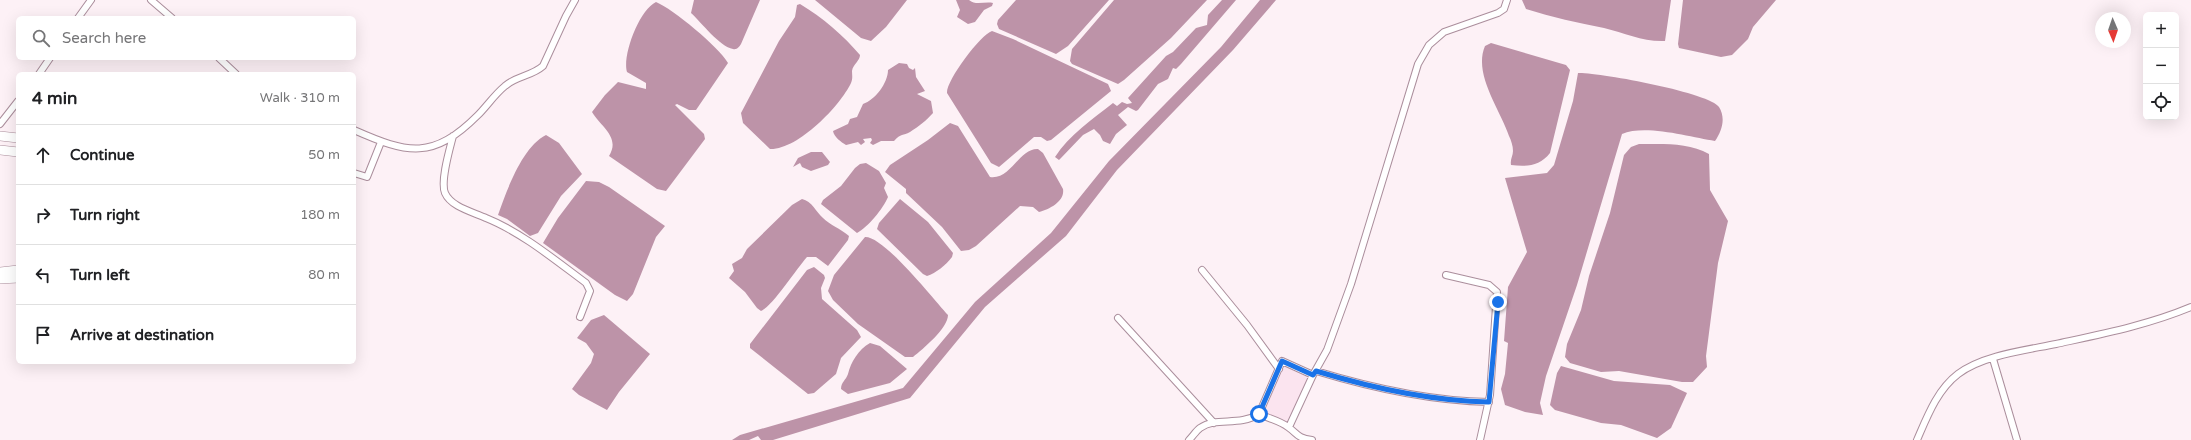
<!DOCTYPE html>
<meta charset="utf-8">
<style>
body{margin:0;font-family:"Varela Round",sans-serif;background:#f6f6f6;color:#202124}
.controls{position:absolute;right:12px;top:12px;display:grid;overflow:hidden;border-radius:6px;box-shadow:0 4px 16px #0002}
.controls button{width:36px;height:36px;display:grid;place-items:center;padding:0;border:0;border-bottom:1px solid #e0e0e0;background:#fff;color:#202124;font:20px sans-serif}
.compass{position:absolute;left:2095px;top:12px;width:36px;height:36px;border-radius:50%;background:#fff;box-shadow:0 4px 16px #0002;rotate:178deg}
.stop{position:absolute;width:12px;height:12px;margin:-9px;border:3px solid #1a73e8;border-radius:50%;background:#fff}
.stop.end{background:#1a73e8;border-color:#fff;box-shadow:0 1px 4px #0008}
.list{margin:0;padding:0;list-style:none}
h2{display:flex;justify-content:space-between;align-items:center;height:52px;margin:0;padding:0 16px;font-size:17px}
h2 small{font-size:13px;font-weight:400;color:#757577}
.list li{display:grid;grid-template-columns:26px 1fr auto;gap:12px;align-items:center;box-sizing:border-box;height:60px;padding:0 16px;border-top:1px solid #e0e0e0}
.list b{display:block;font-size:15px;white-space:nowrap}
.list em{font-size:13px;font-style:normal;color:#757577}
.icon{flex:none;width:22px;height:22px;fill:none;stroke:currentColor;stroke-width:2;stroke-linecap:round;stroke-linejoin:round}
.map{position:relative;flex:none;width:2191px;height:440px;overflow:hidden}
.search{position:absolute;background:#fff;box-shadow:0 4px 16px #0002;left:16px;top:16px;width:340px;height:44px;display:flex;align-items:center;gap:10px;box-sizing:border-box;padding:0 14px;border-radius:6px;color:#757577;font-size:15px}
.panel{position:absolute;background:#fff;box-shadow:0 4px 16px #0002;left:16px;top:72px;width:340px;height:292px;border-radius:6px}
.map>svg:first-child{display:block}
</style>
<div class="map">
<svg width="2191" height="440" viewBox="0 0 2191 440">
<rect width="100%" height="100%" fill="#fdf1f6"/>
<!-- built -->
<path fill="#fbe4ef" d="M1282,361L1313,375L1289,427L1259,414Z"/>
<!-- water -->
<path fill="#bd93a8" d="M694,0H760L741,44C739,47 737,50 733,49C720,47 701,22 691,13Z
M815,0H907L886,27L871,41L861,38Z
M956,0H969C976,6 985,1 993,3L992,6L984,10L975,22L968,24L957,17L960,10Z
M1016,0H1109L1068,46L1056,54L999,29L997,24L998,20Z
M1114,0H1207L1171,38L1124,80L1118,84L1072,64L1070,61L1072,49Z
M1222,0H1236L1181,64L1176,69L1173,68L1168,79L1158,84L1138,110L1136,111L1128,107L1118,115L1127,125L1116,134L1110,144L1103,141L1100,135L1094,129L1083,135L1061,158L1059,160L1055,157C1069,135 1093,119 1113,103L1117,106L1122,102L1127,104L1132,103L1128,98L1166,56L1173,52L1196,28L1207,25L1208,15Z
M1260,0H1276L1233,50L1117,170L1066,236L985,307L910,398L773,440H761L758,436L749,440H732L740,435L903,388L975,302L1051,233L1109,161L1221,47Z
M1522,0H1671L1665,41C1643,42 1625,33 1604,28C1578,23 1552,17 1526,9Z
M1683,0H1776L1753,27L1748,39L1732,55L1721,57L1679,48L1678,44Z
M656,2C673,9 719,47 728,63L696,110H689L677,104L675,105L704,134L705,139L666,191L657,189L609,156C621,137 600,126 592,112L605,95L618,82L646,89V83L627,72C622,56 639,10 656,2Z
M800,4C822,17 844,36 860,55C860,61 853,64 852,71C852,75 853,78 851,83C840,106 798,150 770,149L743,123L741,113L779,41L795,17L797,5Z
M992,31L1013,39L1108,84L1111,91L1051,140L1047,141L1041,137H1034L999,167L991,163L947,93C946,81 980,35 992,31Z
M1491,43L1566,65L1570,70L1550,153C1540,166 1527,167 1511,165C1510,159 1513,156 1513,151C1513,146 1511,140 1509,136C1500,109 1473,74 1485,46Z
M899,63L907,64L909,68L913,70L915,68L916,77L925,91L917,94L931,101L933,113C926,121 919,126 910,132C903,136 901,133 894,141H881L873,145L870,143L872,140L871,138L863,139L865,142L861,145L858,142L846,145C841,142 834,137 833,131L848,124L850,119L857,117L863,104C875,100 888,83 888,70Z
M1578,73C1598,72 1711,93 1719,107C1726,118 1722,131 1715,141C1690,137 1645,124 1622,134L1577,285L1546,376L1540,403L1543,415L1525,412L1505,405L1501,389L1505,374L1508,343L1504,341L1508,287L1527,252L1505,178L1547,173L1554,165L1573,101Z
M950,123L958,126L990,177C1011,180 1019,148 1038,149L1043,153L1063,189C1065,201 1050,209 1039,212L1033,207L1020,206L976,246L969,250L961,251L942,227L906,193V189L885,172L890,165L928,140Z
M546,135L559,143L582,174L561,196L538,233L530,236L507,219L498,215C507,190 522,147 546,135Z
M1639,144C1662,144 1688,142 1709,154L1710,190L1728,221L1718,263L1706,356L1707,367L1693,382H1682L1619,371L1601,372L1570,363L1565,357L1567,344L1581,310L1589,276L1610,213L1624,155L1631,147Z
M811,152H822L830,162L828,165L811,171L802,167L800,163L793,167L798,158Z
M866,163L879,171L886,183L884,188L888,197C883,209 868,227 857,233L821,204L823,200L841,186L855,168L860,164Z
M586,181L599,182L609,187L665,226L656,237L633,294L627,301L615,295L543,243L558,218Z
M802,199C812,201 816,212 823,218C830,225 841,229 849,236L848,240L828,266L816,257H807C797,268 772,307 761,311L757,308L745,292L729,278L734,271L732,264L742,258L747,249L792,205Z
M900,199L928,222L953,253L952,257C946,265 936,273 927,276L923,274L877,229L879,223Z
M865,237C884,236 934,300 948,315C948,328 923,349 913,357H905L858,324L833,300L828,291L834,275Z
M814,267L824,275L825,278L821,288L822,299L857,330L861,337L841,358L836,374L814,393L808,394L750,348V344L807,270Z
M604,315L650,354L619,392L607,410L579,395L572,389L591,363L594,354L586,343L577,338L591,320Z
M870,343L880,346L907,369L890,383L848,394L841,389C841,382 846,380 848,374C851,362 858,350 870,343Z
M1561,366L1614,381L1670,385L1687,393L1671,428L1657,438L1621,425L1601,423L1555,410L1550,405L1557,373Z"/>
<g fill="none" stroke-linecap="round" stroke-linejoin="round">
<!-- minor casing -->
<g stroke="#ab8e9c" stroke-width="8">
<path id="minor" d="M151,0L172,18
M78,18L91,0
M219,58L236,74
M39,74L50,58
M0,124L18,101
M354,130C408,154 433,160 478,115C487,106 495,94 505,86C516,76 532,76 543,66L566,16L575,0
M453,136C450,148 440,181 445,193C451,207 473,212 486,218C521,232 555,260 586,283L590,291L580,317
M354,173L367,177L381,142
M1202,270L1247,325L1279,369
M1446,275L1489,285L1497,292L1490,395L1480,440
M1118,318L1214,423
M1993,359L2017,440
M1316,371C1372,388 1430,401 1489,402
M1313,375L1327,350L1351,284L1418,64L1429,45L1444,32L1498,13L1504,9L1507,0
M1289,427L1313,375L1282,361L1259,414C1268,418 1280,421 1288,427C1298,434 1297,438 1312,440
M1189,440C1193,436 1196,431 1200,428C1217,416 1238,427 1259,414
M1917,440C1927,417 1937,390 1958,374C1983,355 2027,350 2056,344C2102,334 2148,325 2191,307"/>
</g>
<!-- secondary casing -->
<g stroke="#ab8e9c" stroke-width="10">
<path id="secondary" d="M0,136L18,138
M0,150L18,152
M0,272L18,270
M0,279L18,278"/>
</g>
<!-- minor -->
<use href="#minor" stroke="#fff" stroke-width="6"/>
<!-- secondary -->
<use href="#secondary" stroke="#fff" stroke-width="9"/>
</g>
<g fill="none" stroke-linecap="round" stroke-linejoin="round">
<!-- route -->
<path stroke="#1a73e8" stroke-width="5" d="M1259,414L1282,361L1313,375L1316,371C1372,388 1430,401 1489,402L1498,302"/>
</g>
</svg>
<div class="controls">
<button>+</button>
<button>−</button>
<button><svg class="icon" aria-label="locate" viewBox="0 0 24 24"><circle cx="12" cy="12" r="6"/><path d="M12 2v4M12 18v4M2 12h4M18 12h4"/></svg></button>
</div>
<svg class="compass" viewBox="-18 -18 36 36"><path d="M0-13l5 13h-10z" fill="#e53935"/><path d="M0 13l5-13h-10z" fill="#757577"/></svg>
<div class="stop" style="left:1259px;top:414px"></div>
<div class="stop end" style="left:1498px;top:302px"></div>
<div class="search"><svg class="icon" aria-label="search" viewBox="0 0 24 24"><circle cx="10" cy="10" r="6"/><path d="M15 15l6 6"/></svg>Search here</div>
<section class="panel">
<h2>4 min<small>Walk · 310 m</small></h2>
<ul class="list">
<li><svg class="icon" aria-label="ahead" viewBox="0 0 24 24"><path d="M12 20V5M6 11l6-6 6 6"/></svg><div><b>Continue</b></div><em>50 m</em></li>
<li><svg class="icon" aria-label="right" viewBox="0 0 24 24"><path d="M7 20v-9h11M14 6l5 5-5 5"/></svg><div><b>Turn right</b></div><em>180 m</em></li>
<li><svg class="icon" aria-label="left" viewBox="0 0 24 24"><path d="M17 20v-9H6M10 6l-5 5 5 5"/></svg><div><b>Turn left</b></div><em>80 m</em></li>
<li><svg class="icon" aria-label="arrive" viewBox="0 0 24 24"><path d="M6 21V4h12l-3 4 3 4H6"/></svg><div><b>Arrive at destination</b></div></li>
</ul>
</section>
</div>
